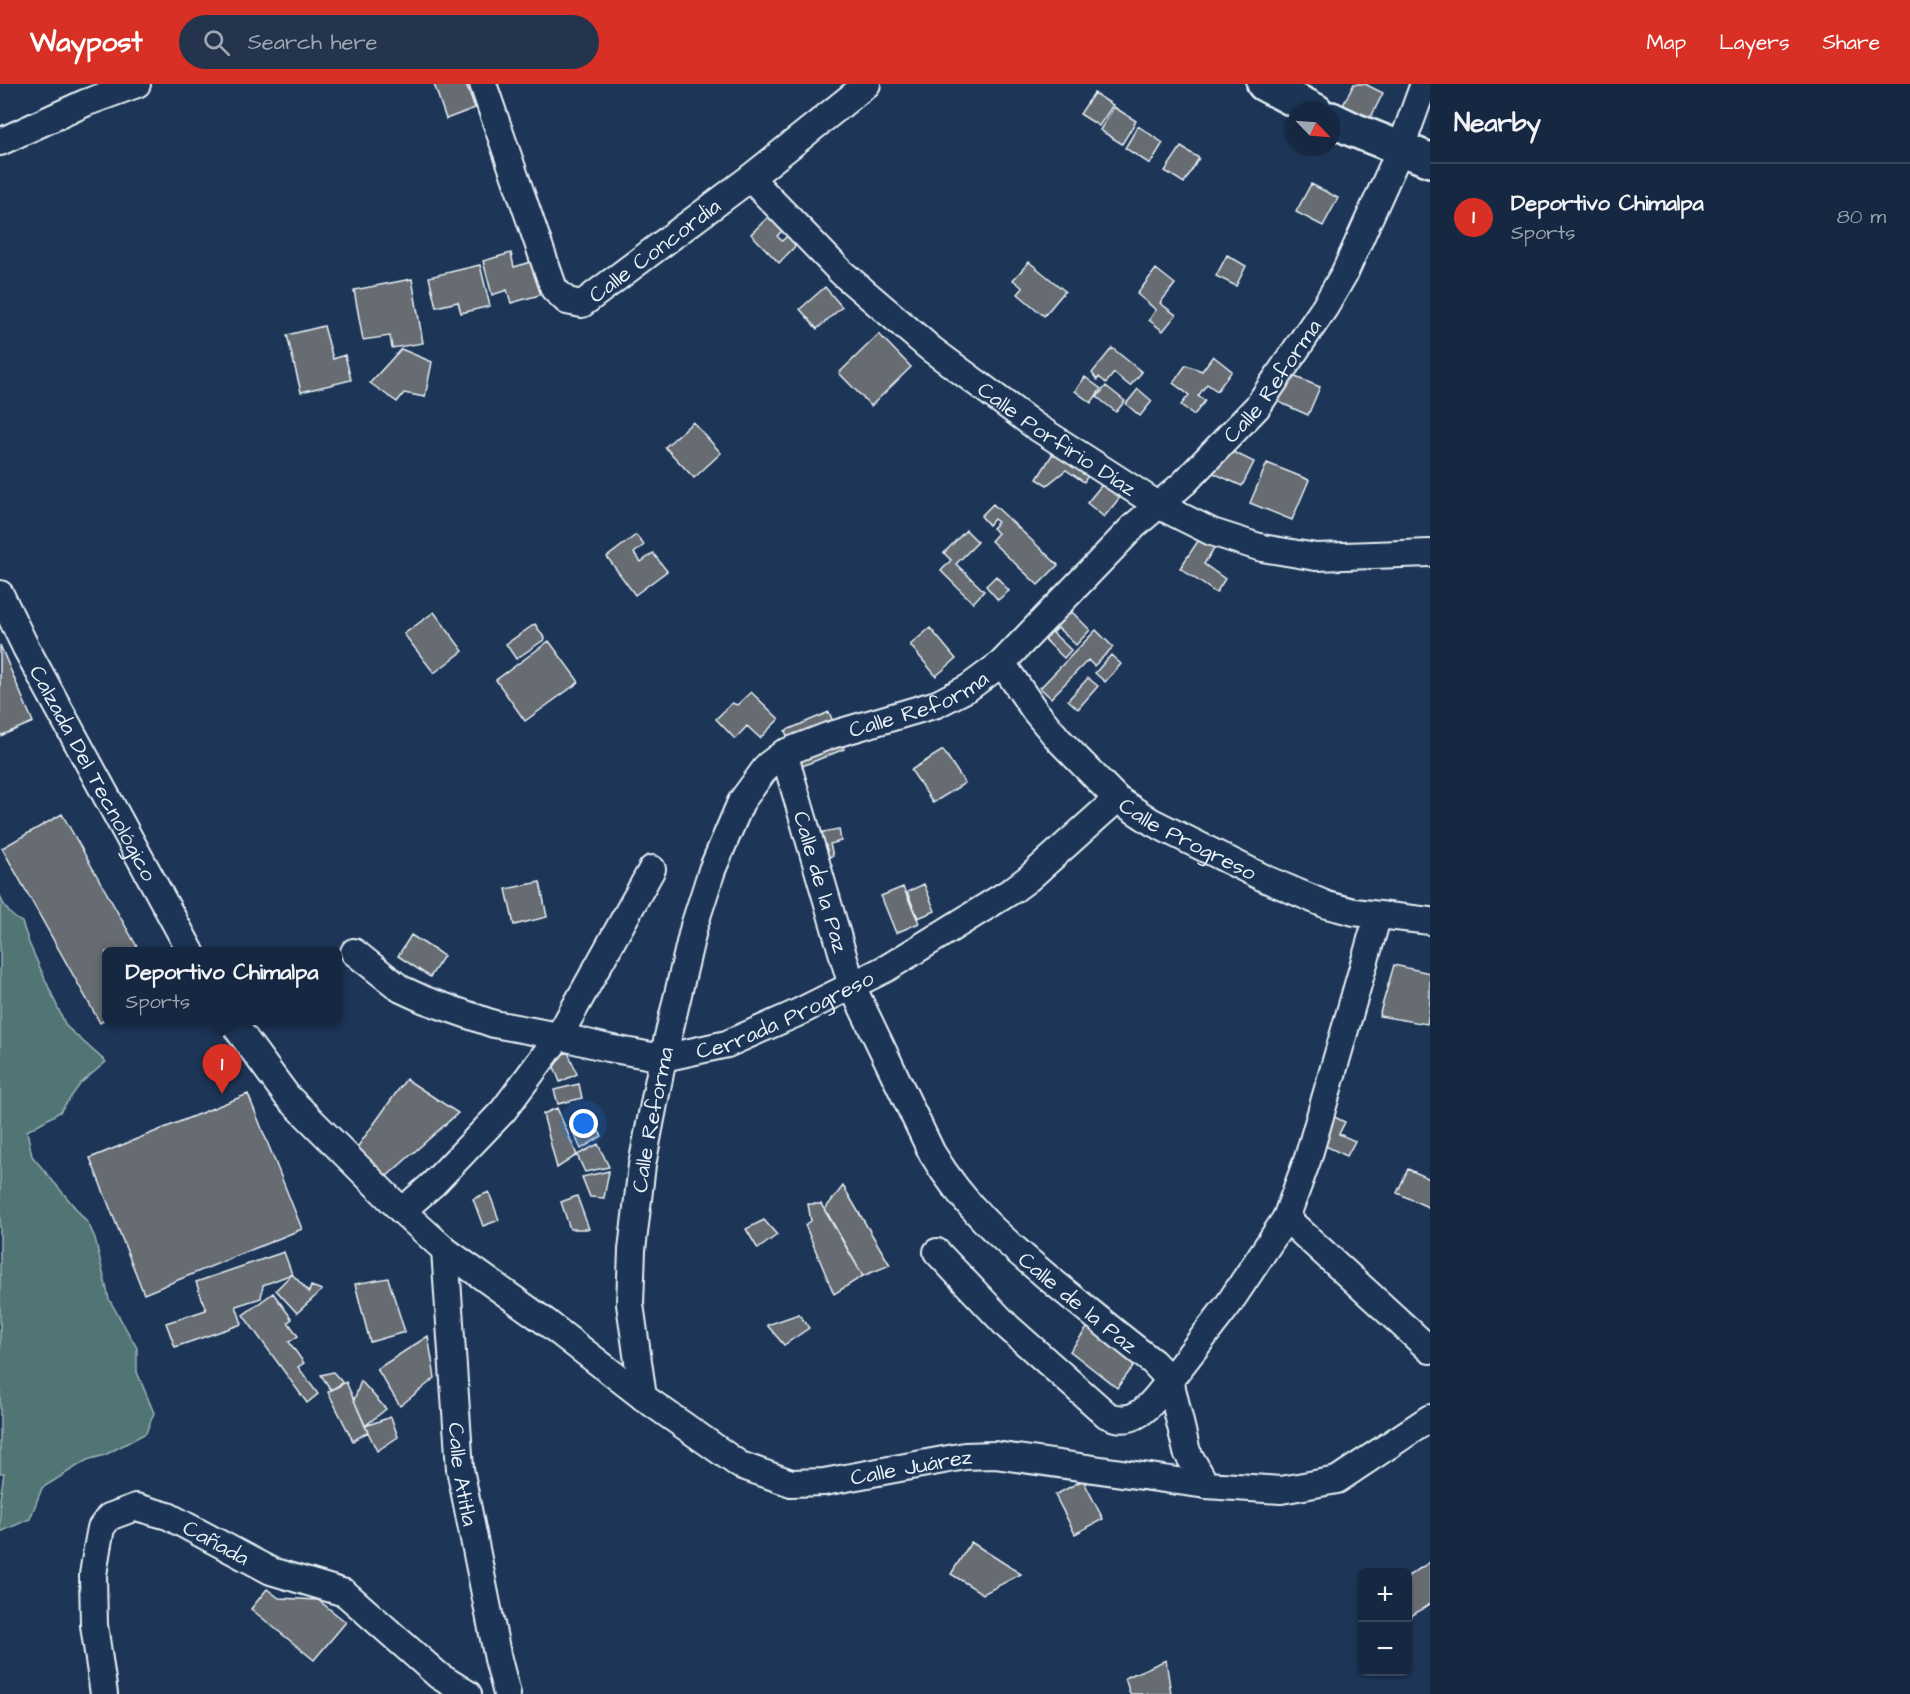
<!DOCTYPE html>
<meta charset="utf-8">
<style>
body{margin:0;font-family:"Architects Daughter",sans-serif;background:#23344c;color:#f1f3f6}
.controls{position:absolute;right:18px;bottom:18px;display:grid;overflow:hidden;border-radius:9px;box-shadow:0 2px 4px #0004}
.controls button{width:54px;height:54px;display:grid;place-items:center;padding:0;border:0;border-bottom:2px solid #35445a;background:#162841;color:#f1f3f6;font:30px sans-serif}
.compass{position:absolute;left:1286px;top:18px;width:54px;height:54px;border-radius:50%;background:#162841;box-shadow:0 2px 4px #0004;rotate:115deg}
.you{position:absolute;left:584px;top:1040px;width:21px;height:21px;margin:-15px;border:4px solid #fff;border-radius:50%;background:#1a73e8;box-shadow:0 0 0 9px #1a73e833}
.badge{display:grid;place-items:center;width:39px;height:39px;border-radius:50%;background:#d93025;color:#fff;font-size:20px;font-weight:700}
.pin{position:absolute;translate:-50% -50px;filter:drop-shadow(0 2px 3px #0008)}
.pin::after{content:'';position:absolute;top:32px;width:21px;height:18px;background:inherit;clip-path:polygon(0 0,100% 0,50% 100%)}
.popup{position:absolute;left:102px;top:863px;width:240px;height:78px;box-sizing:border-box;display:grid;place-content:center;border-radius:9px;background:#162841;filter:drop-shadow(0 2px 4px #0005);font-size:20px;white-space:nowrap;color:#9ea6b1}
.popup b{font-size:22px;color:#f1f3f6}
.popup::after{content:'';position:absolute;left:50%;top:100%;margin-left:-12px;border:12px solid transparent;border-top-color:#162841}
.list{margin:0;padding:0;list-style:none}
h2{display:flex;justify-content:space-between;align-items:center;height:78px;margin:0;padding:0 24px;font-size:26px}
h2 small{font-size:20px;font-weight:400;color:#9ea6b1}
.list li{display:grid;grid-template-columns:39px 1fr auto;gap:18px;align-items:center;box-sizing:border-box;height:108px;padding:0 24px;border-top:2px solid #35445a}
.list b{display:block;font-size:22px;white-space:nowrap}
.list p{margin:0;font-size:20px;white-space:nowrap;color:#9ea6b1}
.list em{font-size:20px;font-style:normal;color:#9ea6b1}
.icon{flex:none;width:33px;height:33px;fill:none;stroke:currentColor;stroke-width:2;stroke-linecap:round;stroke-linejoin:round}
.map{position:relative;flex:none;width:1430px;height:1610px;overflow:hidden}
header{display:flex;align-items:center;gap:36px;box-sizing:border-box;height:84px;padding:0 30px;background:#d93025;color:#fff}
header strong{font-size:28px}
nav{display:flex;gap:33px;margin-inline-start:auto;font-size:21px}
.search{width:420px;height:54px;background:#23344c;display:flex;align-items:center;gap:15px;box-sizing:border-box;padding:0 21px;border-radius:33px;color:#9ea6b1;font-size:22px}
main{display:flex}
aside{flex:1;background:#162841}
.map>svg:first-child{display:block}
</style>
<header>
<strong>Waypost</strong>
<div class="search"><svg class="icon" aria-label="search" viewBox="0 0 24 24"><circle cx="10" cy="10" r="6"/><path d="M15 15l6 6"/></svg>Search here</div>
<nav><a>Map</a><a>Layers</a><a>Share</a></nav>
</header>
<main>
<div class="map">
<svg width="1430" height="1610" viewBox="0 0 1430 1610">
<rect width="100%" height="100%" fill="#1d3557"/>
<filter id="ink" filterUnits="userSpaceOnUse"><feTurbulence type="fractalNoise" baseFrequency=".0167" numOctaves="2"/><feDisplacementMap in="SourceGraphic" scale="12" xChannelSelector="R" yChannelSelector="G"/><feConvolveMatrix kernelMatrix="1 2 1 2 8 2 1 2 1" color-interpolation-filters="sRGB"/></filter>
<g filter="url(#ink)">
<!-- green -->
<path fill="#517575" stroke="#9cb3b6" stroke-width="1.5" d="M0,811C3,822 12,834 22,838L29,859L66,942L106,978L81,999L60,1028L27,1047L32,1072L88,1139L95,1154L109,1215L137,1264V1288L154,1329L146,1349L105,1371L87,1376L42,1404L30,1435L0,1448V1414L4,1389H0Z"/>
<!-- building -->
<path fill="#666c71" stroke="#e8f1f8" stroke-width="1.5" d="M434,0H466L475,24L446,35Z
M1354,0H1365L1383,9L1368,39L1341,25Z
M1094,9L1113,21L1099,42L1080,30Z
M1114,23L1136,37L1122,60L1100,46Z
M1138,42L1163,59L1150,80L1125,64Z
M1181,63L1199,74L1184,99L1165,87Z
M1311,100L1338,114L1323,142L1296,128Z
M769,132L783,146L777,152L782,157L793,146L802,155L779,179L751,150Z
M511,169L514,183L534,177L543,210L511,219L507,206L492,211L483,177Z
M1227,171L1246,182L1236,202L1216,192Z
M1029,178L1065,207L1044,232L1018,210L1023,204L1013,196Z
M480,181L490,222L461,229L458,218L436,223L429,193Z
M1156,185L1175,200L1160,219L1176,231L1163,247L1149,236L1156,226L1137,210Z
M412,195L423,259L392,264L390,252L363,256L354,206Z
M825,203L842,223L817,245L800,225Z
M324,242L333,275L345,271L351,296L301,308L287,251Z
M879,250L911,283L871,322L839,289Z
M1112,264L1142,288L1130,302L1114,289L1106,299L1099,293L1097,296L1092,289Z
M401,265L432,278L425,313L404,309L397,318L370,299Z
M1213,272L1232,287L1217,307L1207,300L1198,312L1205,317L1194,331L1181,321L1189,311L1173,299L1186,281L1202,287Z
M1283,288L1320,303L1308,331L1272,315Z
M1085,293L1101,305L1091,319L1075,307Z
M1106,302L1125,317L1116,328L1097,313Z
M1138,305L1152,317L1140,332L1126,320Z
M693,338L721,369L694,394L665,363Z
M1063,353L1098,375L1084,398L1066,386L1047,401L1037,395Z
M1225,364L1254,378L1242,402L1213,389Z
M1267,379L1309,396L1292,436L1250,419Z
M1109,392L1126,406L1104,433L1087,419Z
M993,420L1058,481L1038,501L991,457L998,449L992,444L998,438L994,435L989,441L981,432Z
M966,446L978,458L956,480L984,507L973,519L941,487L951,476L944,469Z
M636,451L644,461L634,469L641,478L653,469L667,487L635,511L607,473Z
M1200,454L1214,464L1204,480L1225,495L1216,509L1180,484Z
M996,492L1009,507L998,516L986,502Z
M1064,520L1090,546L1076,561L1058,544L1053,549L1071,566L1064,574L1037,548Z
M434,528L463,567L434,589L404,550Z
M535,540L545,555L516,575L506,560Z
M930,544L956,575L936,592L910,561Z
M1096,546L1113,563L1094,582L1088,576L1051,614L1040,604Z
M549,557L579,598L525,637L496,596Z
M0,561L33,638L0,652Z
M1111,571L1121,580L1105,598L1095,589Z
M1088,594L1098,602L1078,625L1068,616Z
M751,608L779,635L760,654L747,642L735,655L716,635L732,619L737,621Z
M829,628L844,665L800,683L785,647Z
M943,666L965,699L933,719L911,686Z
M62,730L140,868H106V935L100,939L2,764Z
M839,745L841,757L830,760L833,772L823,774L818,749Z
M540,798L547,833L514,841L506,805Z
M924,800L935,827L918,834L907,808Z
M903,803L919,839L896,849L881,812Z
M411,851L444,872L430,893L398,872Z
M1394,881L1430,889V923L1427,940L1379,932Z
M568,968L577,990L560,998L551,975Z
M406,995L458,1029L386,1093L356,1065Z
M579,1000L582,1014L558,1020L554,1006Z
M248,1010L302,1145L144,1210L90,1074Z
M557,1024L577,1071L557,1084L543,1030Z
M1324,1028L1345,1038L1339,1050L1355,1057L1347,1072L1323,1061L1330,1045L1319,1040Z
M591,1036L602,1052L581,1065L570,1041Z
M598,1060L609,1083L585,1088L577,1071Z
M1408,1085L1430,1095V1124L1397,1109Z
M609,1087L604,1114L590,1113L582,1093Z
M843,1102L890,1181L863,1192L825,1125Z
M489,1108L499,1136L483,1142L473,1115Z
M577,1112L589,1145H570L561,1118Z
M808,1120H821L863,1192L834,1210L805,1141L811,1137Z
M764,1136L777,1151L758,1165L746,1145Z
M284,1168L292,1190L263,1201L261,1214L236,1222L242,1240L175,1263L166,1239L206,1226L196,1198Z
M292,1190L309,1208L311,1202L322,1206L297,1229L276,1206Z
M388,1194L405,1248L370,1258L355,1200Z
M273,1209L292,1235L288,1238L298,1252L289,1258L304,1279L298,1283L318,1310L307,1319L243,1231Z
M799,1230L809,1244L784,1261L767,1241Z
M1093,1236L1139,1275L1117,1304L1070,1267Z
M428,1252L435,1294L400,1322L377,1285Z
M333,1288L343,1299L331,1306L321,1291Z
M361,1297L386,1325L365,1342L354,1316Z
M346,1298L368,1348L353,1357L328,1308Z
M391,1333L398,1353L377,1367L365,1342Z
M1083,1396L1103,1435L1075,1450L1055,1411Z
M971,1458L1021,1490L983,1510L951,1490Z
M1430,1478V1520L1408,1534V1492Z
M267,1505L279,1514L318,1516L346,1538L314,1576L251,1525Z
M1166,1576L1171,1610H1130L1125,1594Z"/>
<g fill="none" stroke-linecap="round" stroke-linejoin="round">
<!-- minor casing -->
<g stroke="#e8f1f8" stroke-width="30">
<g id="minor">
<path id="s1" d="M483,0L554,205L567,217L582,220L750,94L867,0"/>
<path d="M0,58L85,19L137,0"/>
<path id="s2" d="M750,94L841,188L931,265L1035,342L1158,421L1212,448L1262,464L1316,473L1430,469"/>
<path id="s3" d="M0,510L26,564L191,868"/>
<path id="s4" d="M1002,579L1035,627L1059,656L1117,715L1152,738L1266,795L1327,821L1354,828L1430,837"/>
<path id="s5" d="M784,669L852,902L932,1069C966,1126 1007,1159 1057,1201C1089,1227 1120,1253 1153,1278L1170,1296L1228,1221L1286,1134L1308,1074L1378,831"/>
<path d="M354,868L401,905L425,916L494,940L559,952L652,785"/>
<path id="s6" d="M231,936L287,1012L402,1127L445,1166L546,1238L643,1313L740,1381L791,1399L824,1398L965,1372L995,1371L1206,1401L1281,1406L1337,1396L1430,1334"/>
<path id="s7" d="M402,1127L433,1100L503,1027L559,952L608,964L663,974L727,960L795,930L887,884L1013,806L1029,794L1117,715"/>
<path d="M1286,1134L1430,1266"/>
<path id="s8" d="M445,1166L460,1385L498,1575L507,1610"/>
<path d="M937,1168L1008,1243L1107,1331C1137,1345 1153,1317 1170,1296"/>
<path d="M1170,1296L1187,1368L1206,1401"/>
<path id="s9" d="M643,1313L630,1220L632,1166L642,1081L663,974L694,842L712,786L741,718L768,681L784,669L828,652L937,620L968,604L1002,579L1134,442L1184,399L1257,323L1325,223L1344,190L1400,66L1424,0"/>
<path id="s10" d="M104,1610L94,1541L93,1491L97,1465L101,1444L109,1433L136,1423L168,1432L271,1487L345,1509L439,1592L468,1610"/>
</g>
</g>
<!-- secondary casing -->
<g stroke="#e8f1f8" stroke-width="38">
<path id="secondary" d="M1264,0L1316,27
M1331,35L1354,46L1430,76"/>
</g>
<!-- minor -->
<use href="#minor" stroke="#1d3557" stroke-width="26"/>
<!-- secondary -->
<use href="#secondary" stroke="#1d3557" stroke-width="33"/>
</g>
</g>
<g text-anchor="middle" stroke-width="5" stroke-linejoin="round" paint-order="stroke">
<!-- street labels -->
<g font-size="22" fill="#e8f1f8" stroke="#1d3557">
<text dy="8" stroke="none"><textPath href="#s1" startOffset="340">Calle Concordia</textPath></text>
<text dy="8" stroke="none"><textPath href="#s9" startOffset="1306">Calle Reforma</textPath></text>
<text dy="8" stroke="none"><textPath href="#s2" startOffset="404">Calle Porfirio Díaz</textPath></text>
<text dy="8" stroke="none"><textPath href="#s9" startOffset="820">Calle Reforma</textPath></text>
<text dy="8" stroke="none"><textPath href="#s3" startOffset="202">Calzada Del Tecnológico</textPath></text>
<text dy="8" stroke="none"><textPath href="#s4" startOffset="260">Calle Progreso</textPath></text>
<text dy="8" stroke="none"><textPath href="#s5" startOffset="134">Calle de la Paz</textPath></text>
<text dy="8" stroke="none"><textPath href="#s7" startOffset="472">Cerrada Progreso</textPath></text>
<text dy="8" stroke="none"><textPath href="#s9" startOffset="280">Calle Reforma</textPath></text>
<text dy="8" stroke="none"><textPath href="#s5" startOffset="638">Calle de la Paz</textPath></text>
<text dy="8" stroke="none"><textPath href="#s6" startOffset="856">Calle Juárez</textPath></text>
<text dy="8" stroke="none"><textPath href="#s8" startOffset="225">Calle Atitla</textPath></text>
<text dy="8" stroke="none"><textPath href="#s10" startOffset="298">Cañada</textPath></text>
</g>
</g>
</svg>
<div class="controls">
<button>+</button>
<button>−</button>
</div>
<svg class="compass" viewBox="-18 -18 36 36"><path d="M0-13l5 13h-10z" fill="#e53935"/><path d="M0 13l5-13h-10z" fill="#9ea6b1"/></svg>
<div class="you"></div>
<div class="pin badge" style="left:222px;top:1010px">1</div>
<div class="popup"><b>Deportivo Chimalpa</b>Sports</div>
</div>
<aside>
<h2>Nearby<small></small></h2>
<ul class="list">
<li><span class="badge">1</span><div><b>Deportivo Chimalpa</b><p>Sports</p></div><em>80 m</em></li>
</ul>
</aside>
</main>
